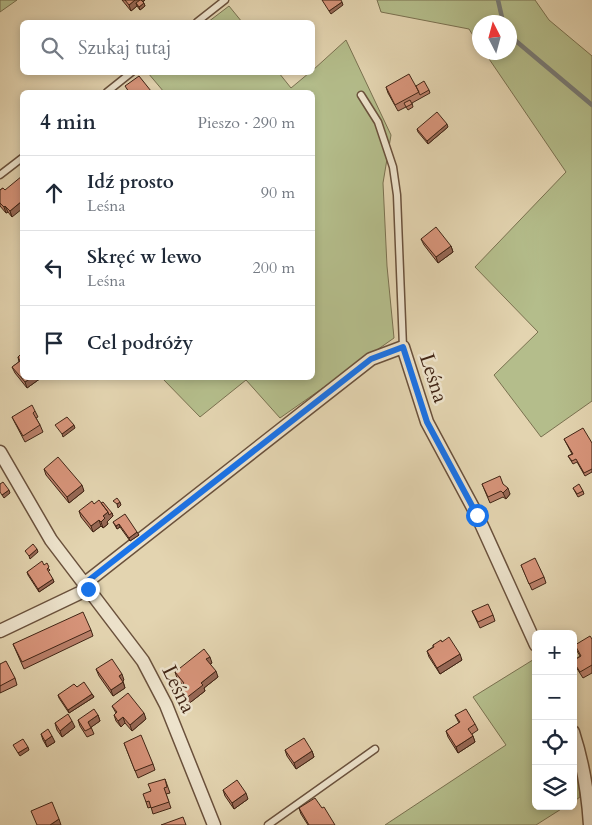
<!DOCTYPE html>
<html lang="pl">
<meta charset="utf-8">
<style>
body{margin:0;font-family:Cardo,serif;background:#f6f6f7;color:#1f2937}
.controls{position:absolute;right:15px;bottom:15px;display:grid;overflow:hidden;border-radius:8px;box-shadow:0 2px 8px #0003}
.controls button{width:45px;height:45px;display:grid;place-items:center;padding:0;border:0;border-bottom:1px solid #e0e1e3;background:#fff;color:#1f2937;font:25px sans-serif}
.compass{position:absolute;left:472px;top:15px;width:45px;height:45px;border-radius:50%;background:#fff;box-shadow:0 2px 8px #0003;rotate:354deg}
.stop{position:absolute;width:15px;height:15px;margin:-11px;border:4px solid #1a73e8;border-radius:50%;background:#fff}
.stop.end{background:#1a73e8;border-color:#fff;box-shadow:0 1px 5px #0008}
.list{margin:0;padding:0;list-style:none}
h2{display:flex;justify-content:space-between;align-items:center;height:65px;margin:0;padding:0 20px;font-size:21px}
h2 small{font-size:16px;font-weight:400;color:#747a83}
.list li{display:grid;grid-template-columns:32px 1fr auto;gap:15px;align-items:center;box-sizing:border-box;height:75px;padding:0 20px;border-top:1px solid #e0e1e3}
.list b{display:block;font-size:19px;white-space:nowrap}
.list p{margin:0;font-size:16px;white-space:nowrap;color:#747a83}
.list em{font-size:16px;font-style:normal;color:#747a83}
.icon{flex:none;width:28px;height:28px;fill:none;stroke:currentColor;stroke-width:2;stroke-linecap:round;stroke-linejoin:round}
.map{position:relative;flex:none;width:592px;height:825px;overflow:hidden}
.search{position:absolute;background:#fff;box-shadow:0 2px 8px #0003;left:20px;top:20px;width:295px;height:55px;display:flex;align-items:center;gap:12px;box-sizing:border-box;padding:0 18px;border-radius:8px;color:#747a83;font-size:19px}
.panel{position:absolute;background:#fff;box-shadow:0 2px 8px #0003;left:20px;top:90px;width:295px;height:290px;border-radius:8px}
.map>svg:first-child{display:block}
</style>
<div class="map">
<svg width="592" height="825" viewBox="0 0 592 825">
<rect width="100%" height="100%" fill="#e3d4b0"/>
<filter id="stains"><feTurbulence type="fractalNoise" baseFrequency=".004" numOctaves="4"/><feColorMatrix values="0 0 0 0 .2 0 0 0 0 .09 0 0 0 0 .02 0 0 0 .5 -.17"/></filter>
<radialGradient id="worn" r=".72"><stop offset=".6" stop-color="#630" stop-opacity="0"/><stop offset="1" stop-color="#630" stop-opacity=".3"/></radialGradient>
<!-- green -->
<path fill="#b4bd8b" stroke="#7a7150" d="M0,0H17L0,12Z
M377,0H535L549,20L592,56V401L541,437L494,375L538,332L475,267L566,172L485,53L510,52V22H480L479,45L469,29L381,12Z
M229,6L242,22H208Z
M346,40L391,135L383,183L387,266L394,338L280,418L246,380L200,417L162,378H312V92H164L148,73H279L291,88L309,73L312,72L313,70Z
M536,658V806H566L536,825H385L506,745L473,697Z
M573,753L577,765L580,797L573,802Z"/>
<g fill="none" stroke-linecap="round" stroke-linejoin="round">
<!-- stream -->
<path stroke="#777b77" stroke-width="4.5" d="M498,0L503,22
M510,36L592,105"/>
<!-- service casing -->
<g stroke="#6a513c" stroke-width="9">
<path id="service" d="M197,22L225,0
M107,92L132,72
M361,95L378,122L393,167L397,195L403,347
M0,175L22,158
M268,825L375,749"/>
</g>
<!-- minor casing -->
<g stroke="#6a513c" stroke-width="15">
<path id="minor" d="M0,452L51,540L143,661L166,705L214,825
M84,584L371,359L403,347L427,422L477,515L536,645
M0,631L88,589
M573,732C583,763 588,793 590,825"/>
</g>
<!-- service -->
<use href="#service" stroke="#ede3cc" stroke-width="6"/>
<!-- minor -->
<use href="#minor" stroke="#ede3cc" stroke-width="12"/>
</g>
<!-- wall -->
<path fill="#b97f69" stroke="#412515" d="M122,0H145L143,2L145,6L140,10L137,6L131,11Z
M416,86L429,90L430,93L412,103L413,107L408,110L406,107L398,111L388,93L386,87Z
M448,127L428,144L418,132L417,129Z
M3,188L12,217L8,212L6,213L0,206V190Z
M421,239L451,246L453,252L438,263L424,245Z
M18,357L41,378L27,388L15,373L12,367L19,362Z
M35,411L38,417L36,418L40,425L43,432L25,442L15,423L12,417Z
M564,439L592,443V472L585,476L577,462L573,464L568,456L572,454Z
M44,469L84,491L69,503L46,475Z
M482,484H503L510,494L506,499L503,497L490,503Z
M573,488L583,491L584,494L578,497Z
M79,511L112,513L113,516L107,522L108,524L103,528L101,526L93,532L81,517Z
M113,522L139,535L130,541L120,527L117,529Z
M44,565L50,570L48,572L54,582L39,592L28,575L27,572Z
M521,565L544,577L546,583L532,590Z
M472,611L493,615L495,621L480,628Z
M91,630L93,636L24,669L13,644Z
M592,639V673L583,678L576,667L573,661L580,656L577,651L575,645Z
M442,642L462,660L440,674L429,657L427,651L433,647V645Z
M212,663L210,664L218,677L204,688L205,691L187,705L179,694L177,688L182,684L177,678L175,672Z
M0,664L15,678L17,685L0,693Z
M96,669L124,680L123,681L125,688L113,696L99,676Z
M77,687L92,694L94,697L69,713L59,698L58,695Z
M112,706L146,719L132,731L125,723L121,727L116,721L114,715L116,713Z
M98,715L100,721L91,727L94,734L87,737L80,726L78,720Z
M455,715L475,724L478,730L472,734L475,742L458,753L448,737L446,731L459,723Z
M55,723L75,727L62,737L57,730Z
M41,734L55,742L47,747L43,740Z
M124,743L153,764L155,770L138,778Z
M285,750L312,751L314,757L296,769L287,756Z
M165,779L170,793L166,794L171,808L153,814L151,807L148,808L146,802L151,791Z
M223,790L248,799L234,809L225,796Z
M299,808L335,825H308L301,814Z"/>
<!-- shaded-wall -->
<path fill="#966855" stroke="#412515" d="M135,0H145L138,6L136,3L137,6L131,11L129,5Z
M342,2L343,5L331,14L329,11Z
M144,3L145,6L140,10L139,7Z
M447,124L448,127L428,144L427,141Z
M22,201V209L12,217L10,211Z
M5,206L8,212L6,213L4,207Z
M451,246L453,252L438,263L436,257Z
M31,378H41L27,388L25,382Z
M74,425L75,428L63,437L62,434Z
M82,485L84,491L69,503L67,497Z
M508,488L510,494L506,499L503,493Z
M9,490L10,493L4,498L2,495Z
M120,502L121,505L118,508L117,504Z
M108,512L112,513L113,516L107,522L108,524L103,528L101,522L103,516Z
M99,520L101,526L93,532L91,526Z
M119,524L120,527L117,529L116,526Z
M137,532L139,535L130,541L129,538Z
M37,549L38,552L30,559L29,556Z
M53,579L54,582L39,592L38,589Z
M460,654L462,660L440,674L437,668Z
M210,657L212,663L209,665L206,659Z
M216,671L218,677L204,688L205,691L187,705L185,699L201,683Z
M122,674L124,680L122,682L119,676Z
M123,682L125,688L113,696L111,690Z
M92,694L94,697L69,713L68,710Z
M144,713L146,719L132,731L130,725Z
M98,715L100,721L90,728L88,722Z
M123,717L125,723L121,727L118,721Z
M72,721L75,727L62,737L60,731Z
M52,736L55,742L47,747L45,741Z
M473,736L475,742L458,753L456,747Z
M28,747L29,750L20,756L18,753Z
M312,751L314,757L296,769L294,763Z
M246,793L248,799L234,809L232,803Z
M59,819L61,825H50Z"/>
<!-- building -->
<path fill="#d7947a" stroke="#412515" d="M125,0H135L129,5Z
M140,0H141L144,3L139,7L136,3Z
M322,0H341L342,2L329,11Z
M409,74L419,92L395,105L386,87Z
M139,76L151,91L149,92H129L125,86Z
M424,81L429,90L420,95L416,86Z
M410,100L412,104L406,107L404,103Z
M437,112L447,124L427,141L417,129Z
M22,176V201L10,211L5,206L4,207L0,203V190L3,188L5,190Z
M436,227L451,246L436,257L421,239Z
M22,353V378H31L25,382L12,367L20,361L18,357Z
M32,405L35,411L33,413L40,425L23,436L12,417Z
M67,417L74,425L62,434L55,425Z
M583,428L592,443V469L584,473L576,459L572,461L568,456L573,454L564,439Z
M58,457L82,485L67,497L44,469Z
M500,476L503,484L508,488L503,493L501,491L488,497L482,484Z
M3,482L9,490L2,495L0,492V484Z
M579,484L583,491L577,494L573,488Z
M117,498L120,502L117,504L113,501Z
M99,500L108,512L103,516L105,518L101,522L99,520L91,526L79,511L92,501L94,504Z
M103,502L112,513L109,515L108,512L101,503Z
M125,514L137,532L129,538L119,524L116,526L113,522Z
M33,544L37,549L29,556L25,551Z
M535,558L544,577L529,584L521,565Z
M42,561L44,565L47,563L49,567L47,569L53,579L38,589L27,572Z
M488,604L493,615L478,622L472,611Z
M83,612L91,630L22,662L13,644Z
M590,636L592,639V665L580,672L573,661L581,656L575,645Z
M449,637L460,654L437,668L427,651L434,647L433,645L441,640L442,642Z
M204,649L210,657L206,659L216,671L201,683L203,685L185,699L177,688L184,683L175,672Z
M112,659L122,674L119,676L123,682L111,690L96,669Z
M6,661L15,678L0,686V664Z
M84,682L92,694L68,710L58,695L74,684L77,687Z
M128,693L144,713L130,725L123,717L118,721L114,715L117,712L112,706Z
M94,709L98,715L88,722L91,728L85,731L78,720Z
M466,709L475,724L468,729L473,736L456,747L446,731L460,722L455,715Z
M68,714L72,721L60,731L55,723Z
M48,729L52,736L45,741L41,734Z
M141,735L153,764L135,771L124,743Z
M304,738L312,751L294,763L285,750Z
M23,739L28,747L18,753L13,745Z
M165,779L167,787L164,788L169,802L151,808L149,801L146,802L143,794L151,791L148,784Z
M237,780L246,793L232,803L223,790Z
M315,798L322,808L324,807L335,825H309L299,808Z
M52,802L59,819L50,825H37L31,811Z
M183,817L186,825H161Z"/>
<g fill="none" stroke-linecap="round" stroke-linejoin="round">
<!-- route -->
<path stroke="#1a73e8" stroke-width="6" d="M88,589L84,584L371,359L403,347L427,422L477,515"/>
</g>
<g text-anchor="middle" stroke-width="5" stroke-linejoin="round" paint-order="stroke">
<!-- street labels -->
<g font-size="21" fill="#412515" stroke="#ede3cc">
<text transform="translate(434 378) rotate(72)" y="7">Leśna</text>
<text transform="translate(179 689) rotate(64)" y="7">Leśna</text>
</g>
</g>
<rect width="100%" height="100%" filter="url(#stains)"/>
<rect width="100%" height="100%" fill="url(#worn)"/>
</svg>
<div class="controls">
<button>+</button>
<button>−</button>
<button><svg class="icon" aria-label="locate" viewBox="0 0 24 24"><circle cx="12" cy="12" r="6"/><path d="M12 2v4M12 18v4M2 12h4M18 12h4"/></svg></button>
<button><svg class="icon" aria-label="layers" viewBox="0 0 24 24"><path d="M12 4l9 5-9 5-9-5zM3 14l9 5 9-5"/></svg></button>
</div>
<svg class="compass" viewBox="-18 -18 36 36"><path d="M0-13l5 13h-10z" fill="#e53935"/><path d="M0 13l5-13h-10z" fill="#747a83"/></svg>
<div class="stop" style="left:477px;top:515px"></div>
<div class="stop end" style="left:88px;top:589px"></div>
<div class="search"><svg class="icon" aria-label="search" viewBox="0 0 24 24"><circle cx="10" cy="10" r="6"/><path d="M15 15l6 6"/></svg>Szukaj tutaj</div>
<section class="panel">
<h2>4 min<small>Pieszo · 290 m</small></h2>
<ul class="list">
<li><svg class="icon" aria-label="ahead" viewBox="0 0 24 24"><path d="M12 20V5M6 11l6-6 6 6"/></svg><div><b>Idź prosto</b><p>Leśna</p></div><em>90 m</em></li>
<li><svg class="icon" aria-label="left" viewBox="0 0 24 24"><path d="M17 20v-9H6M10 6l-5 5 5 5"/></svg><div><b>Skręć w lewo</b><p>Leśna</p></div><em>200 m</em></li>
<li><svg class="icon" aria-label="arrive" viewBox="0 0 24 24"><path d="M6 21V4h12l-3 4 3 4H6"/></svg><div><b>Cel podróży</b></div></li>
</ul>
</section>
</div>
